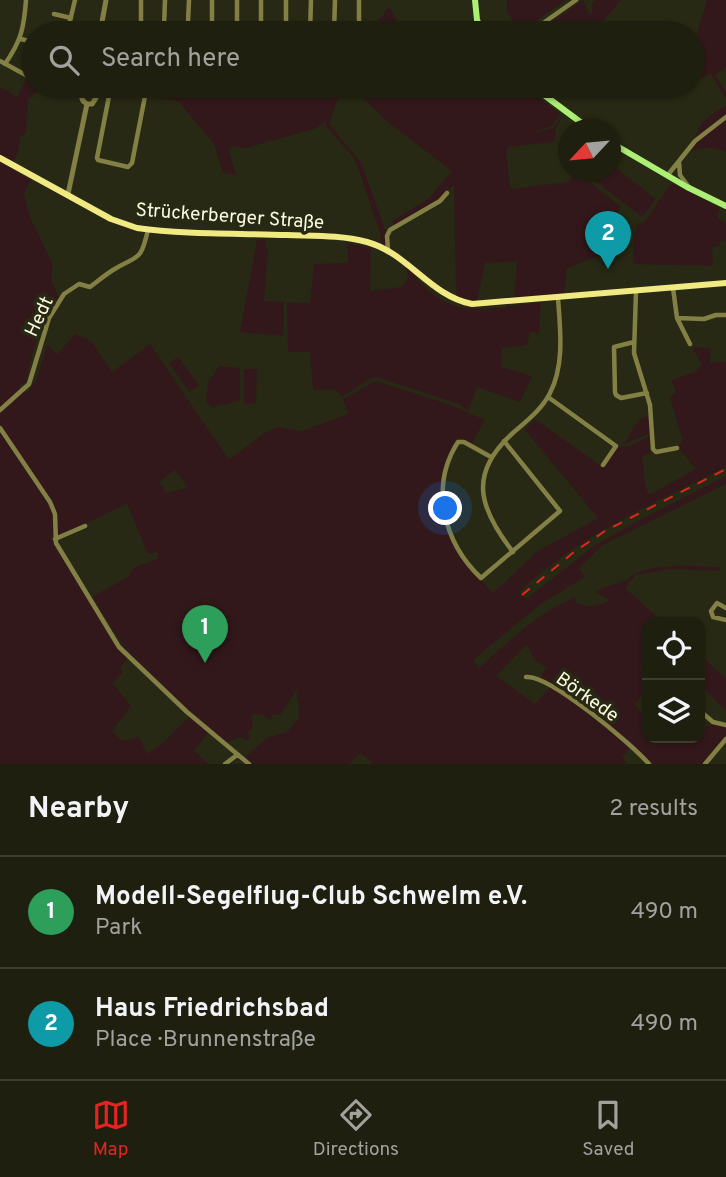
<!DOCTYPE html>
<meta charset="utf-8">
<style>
body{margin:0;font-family:Overpass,sans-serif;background:#2b2c1d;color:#f1f3f6}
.controls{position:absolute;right:21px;bottom:21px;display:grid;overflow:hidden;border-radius:14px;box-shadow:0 2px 5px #0004}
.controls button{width:63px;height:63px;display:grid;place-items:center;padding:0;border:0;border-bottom:2px solid #3c3d2f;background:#1e1f0f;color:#f1f3f6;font:35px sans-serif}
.compass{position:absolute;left:558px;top:119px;width:63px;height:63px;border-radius:50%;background:#1e1f0f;box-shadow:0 2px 5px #0004;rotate:244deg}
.you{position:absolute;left:446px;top:509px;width:24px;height:24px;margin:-18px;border:5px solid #fff;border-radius:50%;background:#1a73e8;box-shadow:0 0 0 10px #1a73e833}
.badge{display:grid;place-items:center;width:46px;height:46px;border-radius:50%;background:#e52422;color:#fff;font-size:23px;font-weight:700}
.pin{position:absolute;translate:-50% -58px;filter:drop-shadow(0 2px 4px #0008)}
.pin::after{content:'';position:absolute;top:37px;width:24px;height:21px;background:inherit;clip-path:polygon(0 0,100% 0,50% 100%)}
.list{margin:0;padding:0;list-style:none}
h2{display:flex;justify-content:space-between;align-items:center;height:91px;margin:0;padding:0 28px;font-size:30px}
h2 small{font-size:23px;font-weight:400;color:#a1a29e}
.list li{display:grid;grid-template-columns:46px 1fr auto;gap:21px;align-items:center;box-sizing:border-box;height:112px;padding:0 28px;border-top:2px solid #3c3d2f}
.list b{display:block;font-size:26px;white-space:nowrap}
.list p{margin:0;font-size:23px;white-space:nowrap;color:#a1a29e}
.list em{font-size:23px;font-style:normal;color:#a1a29e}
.icon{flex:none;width:38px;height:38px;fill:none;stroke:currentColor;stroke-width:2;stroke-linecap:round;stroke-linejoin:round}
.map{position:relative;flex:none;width:726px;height:764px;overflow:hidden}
.search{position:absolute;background:#1e1f0f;box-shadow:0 2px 5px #0004;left:21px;right:21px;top:21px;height:77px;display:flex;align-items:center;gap:18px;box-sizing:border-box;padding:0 24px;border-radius:38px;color:#a1a29e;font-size:26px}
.sheet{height:315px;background:#1e1f0f}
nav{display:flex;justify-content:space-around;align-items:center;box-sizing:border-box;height:98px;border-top:2px solid #3c3d2f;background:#1e1f0f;font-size:19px;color:#a1a29e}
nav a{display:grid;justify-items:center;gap:4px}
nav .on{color:#e52422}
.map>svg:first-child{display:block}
</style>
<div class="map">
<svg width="726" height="764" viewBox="0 0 726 764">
<rect width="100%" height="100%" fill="#282914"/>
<!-- green -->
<path fill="#33181b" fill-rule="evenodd" d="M507,0H566L519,33H489L485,26H502L509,28L512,26L511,17L507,13Z
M583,0L589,13H592V4L596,0H621L593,33H536Z
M707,0H726V67L715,75L726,92V99L710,73L702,78L697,72L693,89L684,86H693V71H697L693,64V59L699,55L693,46Z
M387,9H391L396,19L398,32L408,33H344V29C364,28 377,27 387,9Z
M26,80L33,83V86L42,87L28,99L26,133L20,137L18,152L13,162L0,155V87L17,97Z
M168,86H350L340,92L329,124L362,164L387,236V246L380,242L381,237L358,168L353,157L326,126V120L317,128L246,148L231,146L229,151L236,175L223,173L214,144L178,101L150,96L151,90L149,87L161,90L162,87L171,94Z
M350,86H466L483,97L498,86H524L560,114L552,126L526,135L553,128L561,117C560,122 556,126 555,131C554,137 557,138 553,142L508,147L506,152L510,187L514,189L567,182L578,172H584L582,176L621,207L601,242V255L567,268L564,294L514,298L517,261L485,263L477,301L456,296L454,184L440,199L395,227L392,221L428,199L452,171L390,124Z
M726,105V152C714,147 702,147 690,151C702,120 699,123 726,105Z
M0,162L31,180L24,193L30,217L53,265L51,279L59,298C45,317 35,340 30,364C28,371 28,378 25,385L21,383L19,388L27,393L36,381L47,345L57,354L76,334L92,342L112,372L150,344L229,460L263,434L278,427L302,431L348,414L343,399L376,381L448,404L485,420L471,445L459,438C422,501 447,545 493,593L538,551L598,518L525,430L535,419L604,468L617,447L630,446L651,435L650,454L642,456L645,484L649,495L696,469L677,446L683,442L670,397L676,392L671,380L695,372L702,364L692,348L695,347L711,349L710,363L726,362V467C654,503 578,536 519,592L526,599L594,546L636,522L726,476V484L603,545L579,568L585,577L542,603L473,660L479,668C509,641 538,613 575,597L576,603C587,608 600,607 609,600L596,592L597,590L629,579L630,576C656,562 693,566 721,567L719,571L669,569L635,575L625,588L663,622H647V660L640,669L647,678V690L635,704L643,715L642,718L647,721V738H700L701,729L714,724L726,726V735L702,764H650L632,745L622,757L627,764H373L361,753L349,764H251L244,758L268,737L287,732L299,718V705L297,699L299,686L280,715H273L270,720L263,715L253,714L251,717L253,727L247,733L250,737L248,740L239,737L226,743L187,710L130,654H128L92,597L128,577L132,569L158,558V552L148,554L127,504L57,537L58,520H54L52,539L111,639L128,658L120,667L123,672L112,683L131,706L112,731L122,741L139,737L147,754L164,742L190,716L208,733L194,751L209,764H0ZM175,470L188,488L166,493L159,482ZM527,644L534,660L546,667L541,677V681L550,687L535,704L496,676Z
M611,164L656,199L642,217L585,173L610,172Z
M671,183L720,208L717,217L726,224V241L721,240L720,245L712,247L713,266L633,264L634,237L638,223H644Z
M266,238L265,247L268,249L264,301L284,302V336L240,332L257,240Z
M347,243L371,248L370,291L401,287L408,279L406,266C415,276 423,286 433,294C462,319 507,306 541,302L539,333L530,332L527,345L502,348L501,367L532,376L520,402L477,387L468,411L459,404L376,377L369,379L342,397L335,389L313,390L310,352H288L287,302L310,303L314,264L348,263Z
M178,357L199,385L189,392L169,363Z
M219,366L240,368V401L212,407L206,402L208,383Z
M244,369H257L256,403L244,404Z
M649,415L651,433L624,444L638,421Z
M700,655L726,679V711L700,685Z"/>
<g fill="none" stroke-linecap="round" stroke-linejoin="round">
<!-- minor -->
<path stroke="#838045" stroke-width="4.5" d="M141,0V23L180,30L188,22L189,0
M212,0V33
M359,0V22
M54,14L71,18
M164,27L165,0
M334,32L335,0
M65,33L69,25L75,0
M237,33V0
M261,33V0
M286,33V0
M310,33L311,0
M529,33L576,0
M21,39L33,42
M0,61L33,79
M5,64C21,41 24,28 26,0
M50,86L81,96
M111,86L97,158L98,160L128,167L132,163L147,86
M679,162L680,175L688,186
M667,176L695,141L726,117
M388,250L387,236L390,230L440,201L447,193
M673,288L677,318L690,344
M636,291L634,353L650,405L653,449L656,452L677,448
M677,318L704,319L716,315H726
M634,342L614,347L615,392L616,395L621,398L647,393
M548,397L616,446L603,465
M0,410L29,384L49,318L64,294L79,284L90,287C98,281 105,275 113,270C138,254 140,264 148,230
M0,428L50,502L55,514L56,543L119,647L187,712L249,764
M491,457L464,442H458C429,487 444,543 481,578L560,511L504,441
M55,539L85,526
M513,552C478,507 468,473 514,432C528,420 542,409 550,393C565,364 560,328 558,298
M726,608L717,603L711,611L713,617L726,620
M526,677C549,674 633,745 649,764
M700,711L713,722L726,725
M225,764L237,755
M705,764L726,739"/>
<!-- tertiary -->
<path stroke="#838045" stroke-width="5" d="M100,33L106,0
M87,104L83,101L81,96L85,91L90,90
M68,194L87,104H92L96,98L94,92L90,90L91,86"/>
<!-- secondary -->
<path stroke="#f1e982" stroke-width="6" d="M0,158L111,219L137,228C186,235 238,233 287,235C314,236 341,235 367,242C408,253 430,296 472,304L726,283"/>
<!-- primary -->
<path stroke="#adef74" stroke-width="6" d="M475,0L477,20L483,33
M532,86L591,130
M610,142L687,187L726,206"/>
<!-- rail -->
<path stroke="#e52422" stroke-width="2" stroke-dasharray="10 9" stroke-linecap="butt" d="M522,595L574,552L605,531L726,469"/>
</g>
<g text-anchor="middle" stroke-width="7" stroke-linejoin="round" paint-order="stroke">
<!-- street labels -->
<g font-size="19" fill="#fbfbe0" stroke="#282914">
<text transform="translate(230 215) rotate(4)" y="7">Strückerberger Straße</text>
<text transform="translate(38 316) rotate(-65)" y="7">Hedt</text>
<text transform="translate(588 696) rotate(35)" y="7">Börkede</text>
</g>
</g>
</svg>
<div class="controls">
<button><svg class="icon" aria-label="locate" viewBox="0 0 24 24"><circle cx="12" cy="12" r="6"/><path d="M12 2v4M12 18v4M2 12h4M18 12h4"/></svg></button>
<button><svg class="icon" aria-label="layers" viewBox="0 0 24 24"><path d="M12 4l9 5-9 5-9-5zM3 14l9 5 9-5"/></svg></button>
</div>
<svg class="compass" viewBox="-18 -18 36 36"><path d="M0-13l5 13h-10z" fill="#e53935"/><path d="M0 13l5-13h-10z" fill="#a1a29e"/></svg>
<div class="you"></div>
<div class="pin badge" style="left:205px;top:663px;background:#2e9e5b">1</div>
<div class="pin badge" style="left:608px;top:269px;background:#0f9aa8">2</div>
<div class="search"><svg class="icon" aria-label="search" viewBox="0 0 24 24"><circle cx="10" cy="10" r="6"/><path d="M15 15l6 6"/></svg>Search here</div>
</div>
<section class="sheet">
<h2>Nearby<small>2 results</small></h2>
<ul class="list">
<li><span class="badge" style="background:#2e9e5b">1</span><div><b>Modell-Segelflug-Club Schwelm e.V.</b><p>Park</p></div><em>490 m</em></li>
<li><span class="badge" style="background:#0f9aa8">2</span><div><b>Haus Friedrichsbad</b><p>Place · Brunnenstraße</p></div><em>490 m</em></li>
</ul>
</section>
<nav>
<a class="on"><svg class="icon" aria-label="map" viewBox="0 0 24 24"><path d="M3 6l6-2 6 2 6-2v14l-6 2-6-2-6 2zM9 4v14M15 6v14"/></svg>Map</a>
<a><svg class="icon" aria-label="directions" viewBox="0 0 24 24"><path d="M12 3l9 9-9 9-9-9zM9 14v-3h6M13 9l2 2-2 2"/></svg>Directions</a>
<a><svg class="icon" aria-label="saved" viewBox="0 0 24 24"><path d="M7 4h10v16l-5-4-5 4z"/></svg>Saved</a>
</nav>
